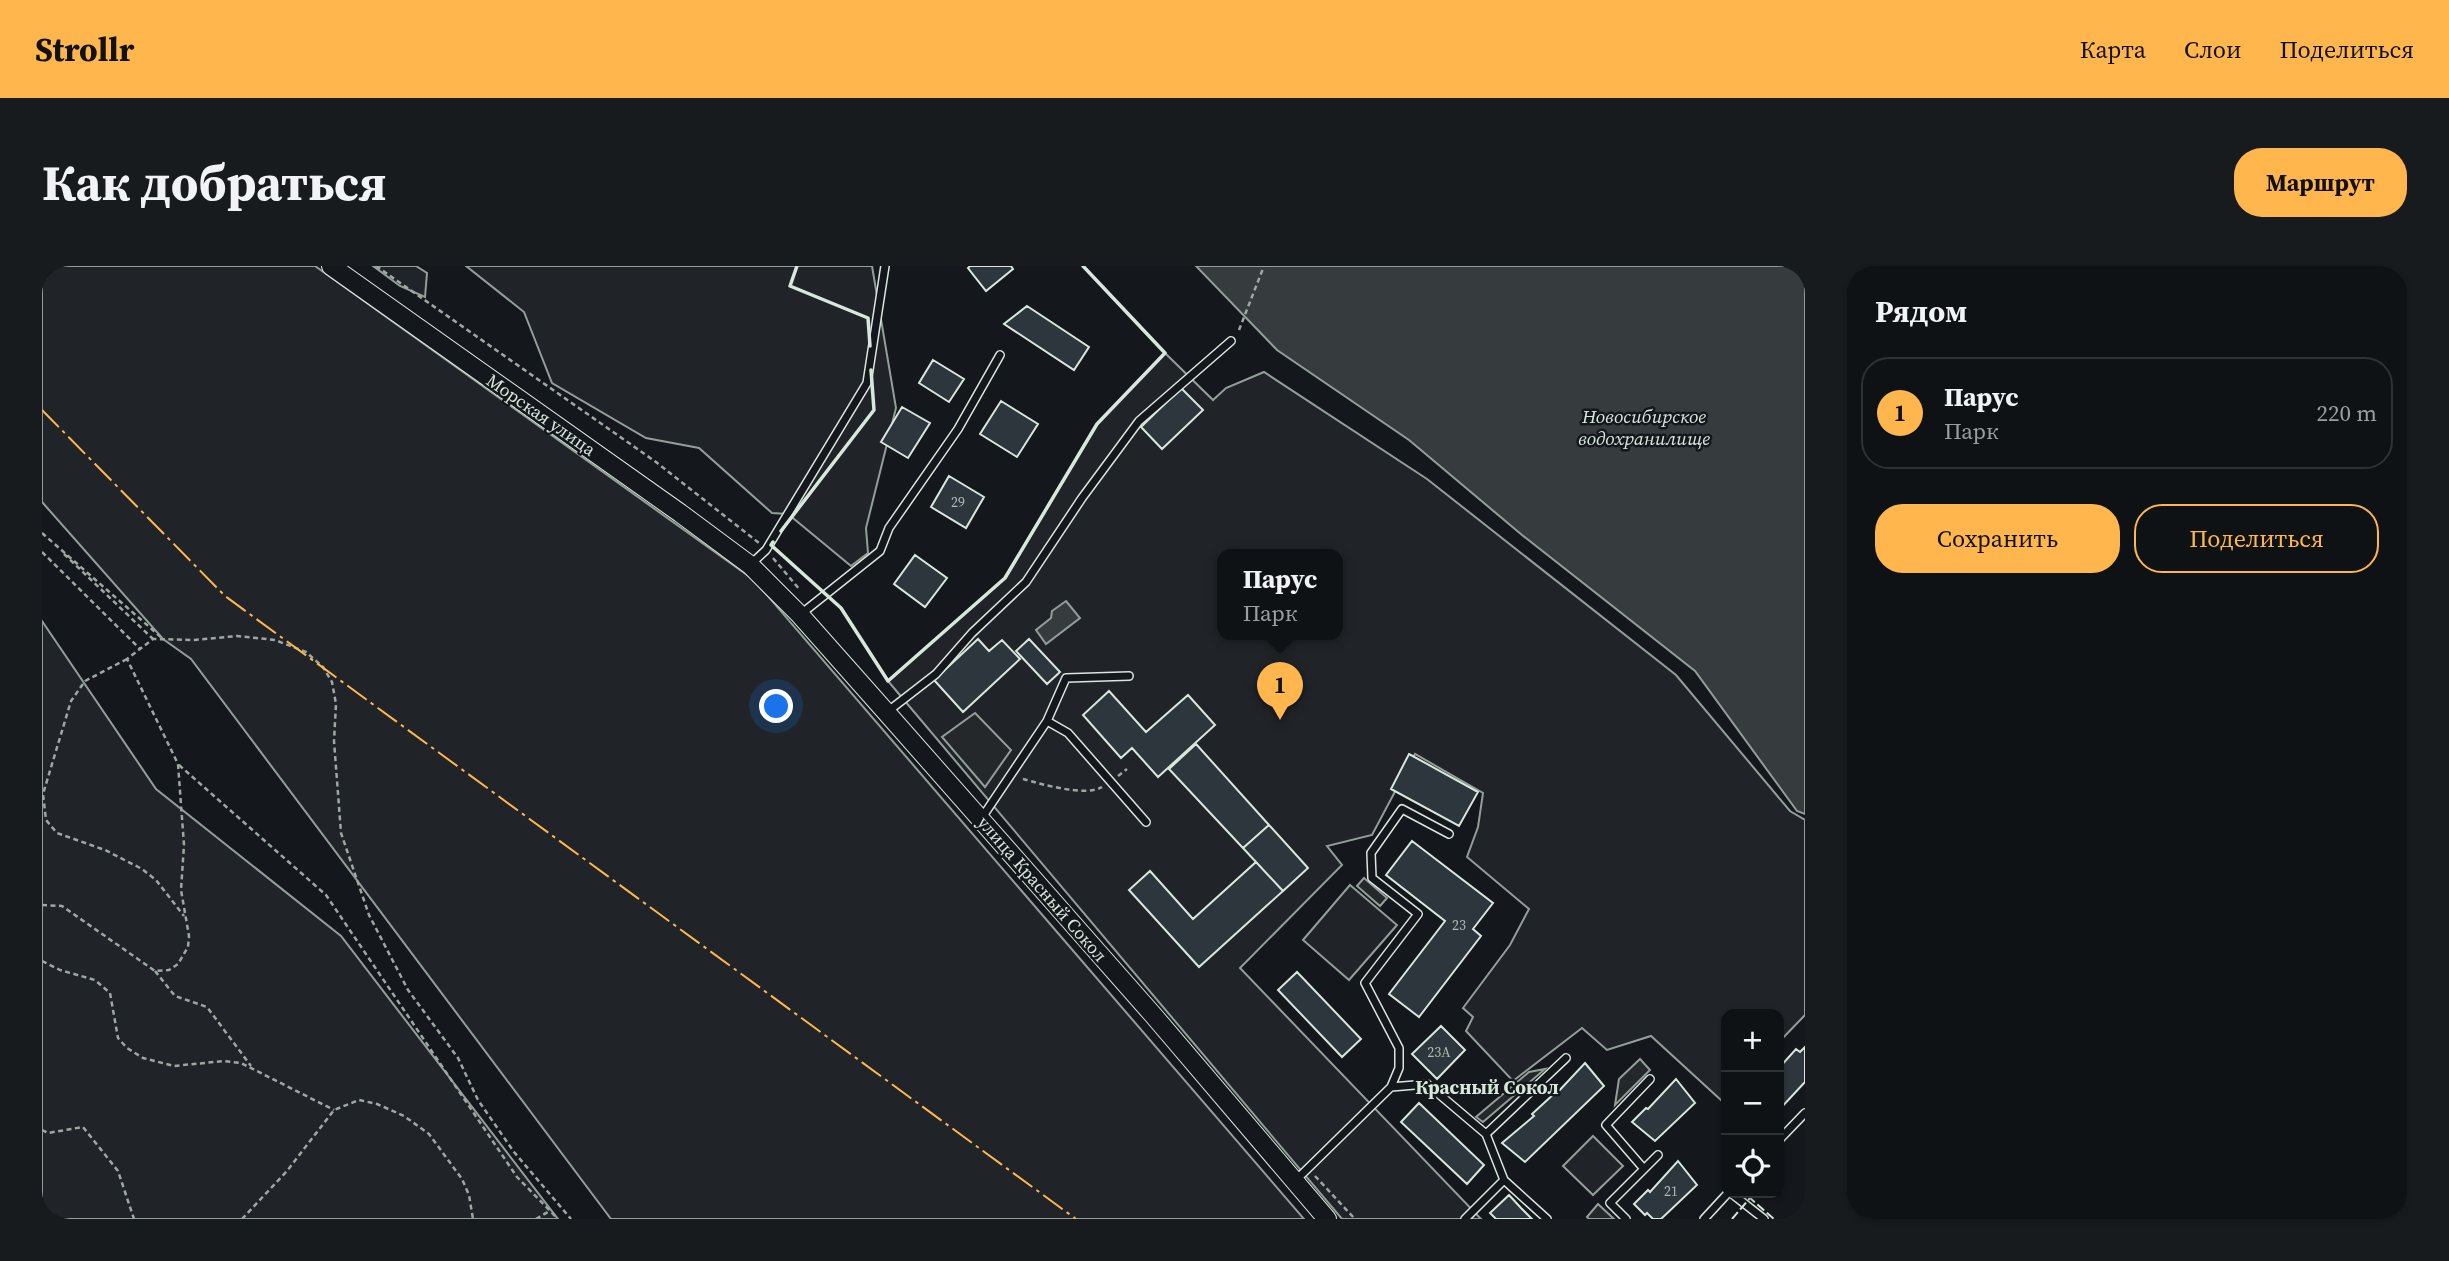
<!DOCTYPE html>
<html lang="ru">
<meta charset="utf-8">
<style>
body{margin:0;font-family:"Source Serif 4",serif;background:#181b1e;color:#f1f3f6}
.controls{position:absolute;right:21px;bottom:21px;display:grid;overflow:hidden;border-radius:14px;box-shadow:0 2px 5px #0004}
.controls button{width:63px;height:63px;display:grid;place-items:center;padding:0;border:0;border-bottom:2px solid #2f3234;background:#0f1215;color:#f1f3f6;font:35px sans-serif}
.you{position:absolute;left:735px;top:441px;width:24px;height:24px;margin:-18px;border:5px solid #fff;border-radius:50%;background:#1a73e8;box-shadow:0 0 0 10px #1a73e833}
.badge{display:grid;place-items:center;width:46px;height:46px;border-radius:50%;background:#ffb74d;color:#111;font-size:23px;font-weight:700}
.pin{position:absolute;translate:-50% -58px;filter:drop-shadow(0 2px 4px #0008)}
.pin::after{content:'';position:absolute;top:37px;width:24px;height:21px;background:inherit;clip-path:polygon(0 0,100% 0,50% 100%)}
.popup{position:absolute;left:1175px;top:283px;width:126px;height:91px;box-sizing:border-box;display:grid;place-content:center;border-radius:14px;background:#0f1215;filter:drop-shadow(0 2px 5px #0005);font-size:23px;white-space:nowrap;color:#9b9ea0}
.popup b{font-size:26px;color:#f1f3f6}
.popup::after{content:'';position:absolute;left:50%;top:100%;margin-left:-14px;border:14px solid transparent;border-top-color:#0f1215}
.list{margin:0;padding:0;list-style:none}
h2{display:flex;justify-content:space-between;align-items:center;height:91px;margin:0;padding:0 28px;font-size:30px}
h2 small{font-size:23px;font-weight:400;color:#9b9ea0}
.list li{display:grid;grid-template-columns:46px 1fr auto;gap:21px;align-items:center;box-sizing:border-box;height:112px;margin:0 14px 14px;padding:0 14px;border:2px solid #2f3234;border-radius:28px}
.list b{display:block;font-size:26px;white-space:nowrap}
.list p{margin:0;font-size:23px;white-space:nowrap;color:#9b9ea0}
.list em{font-size:23px;font-style:normal;color:#9b9ea0}
.actions{display:flex;gap:14px;padding:21px 28px}
.actions a{flex:1;padding:16px 0;border:2px solid #ffb74d;border-radius:28px;text-align:center;font-size:24px;color:#ffb74d}
.actions .main{background:#ffb74d;color:#111}
.icon{flex:none;width:38px;height:38px;fill:none;stroke:currentColor;stroke-width:2;stroke-linecap:round;stroke-linejoin:round}
.map{position:relative;flex:none;width:1763px;height:953px;overflow:hidden;border-radius:28px}
header{display:flex;align-items:center;gap:42px;box-sizing:border-box;height:98px;padding:0 35px;background:#ffb74d;color:#111}
header strong{font-size:33px}
nav{display:flex;gap:38px;margin-inline-start:auto;font-size:24px}
.intro{display:flex;align-items:center;justify-content:space-between;box-sizing:border-box;height:168px;padding:0 42px}
h1{margin:0;font-size:49px}
.button{padding:18px 32px;border-radius:28px;background:#ffb74d;color:#111;font-size:24px;font-weight:700}
main{display:flex;gap:42px;padding:0 42px}
aside{flex:1;background:#0f1215;border-radius:28px;box-shadow:0 2px 5px #0004}
.map>svg:first-child{display:block}
</style>
<header>
<strong>Strollr</strong>
<nav><a>Карта</a><a>Слои</a><a>Поделиться</a></nav>
</header>
<div class="intro"><h1>Как добраться</h1><a class="button">Маршрут</a></div>
<main>
<div class="map">
<svg width="1763" height="953" viewBox="0 0 1763 953">
<rect width="100%" height="100%" fill="#14181c"/>
<!-- green -->
<path fill="#202428" stroke="#939e99" stroke-width="2" fill-rule="evenodd" d="M0,0H273L712,314L1262,953H569L149,393L121,373L0,236Z
M331,0H374L385,7L383,31L358,20Z
M424,0H830L854,142L824,262L826,287L809,300L746,248L730,247L657,182L604,172L510,117L482,46Z
M1123,87L1171,134L1184,122L1222,106L1385,213L1634,409L1748,545L1763,554V749L1737,776V748H1684V830L1680,835L1609,770L1565,784L1540,762L1471,815L1424,765L1431,751L1421,742L1468,679L1487,643L1425,591L1436,561L1441,527L1373,488L1330,569L1285,580L1300,599L1198,702L1439,953H1300L846,415L963,312L1055,158ZM1180,288H1296V368H1180Z
M0,355L114,523L299,670L516,953H0Z
M1308,619L1355,659L1307,714L1261,674Z
M1551,870L1581,900L1551,929L1521,900Z"/>
<!-- parking -->
<path fill="#24282b" stroke="#939e99" stroke-width="2" d="M933,447L969,484L943,521L900,471Z
M1322,612L1345,632L1338,640L1315,620Z
M1598,793L1608,804L1573,839L1577,813Z
M1503,803L1441,856L1434,851L1487,806Z
M1556,938L1572,953H1547L1545,951Z"/>
<!-- water -->
<path fill="#363b3e" stroke="#939e99" stroke-width="2" d="M1154,0H1763V548L1755,545L1653,405L1480,269L1367,174L1235,84Z
M1024,335L1038,352L1004,378L994,364L1009,352L1010,345Z"/>
<!-- building -->
<path fill="#2c363c" stroke="#d8e6dc" stroke-width="2" d="M928,0H969L971,3L944,25L926,2Z
M985,40L1047,81L1032,104L962,58Z
M891,94L922,113L907,136L877,117Z
M1139,122L1161,144L1120,183L1099,161Z
M959,135L996,158L975,191L938,168Z
M860,141L888,157L866,192L839,176Z
M907,210L942,231L924,262L889,241Z
M873,289L905,312L883,341L852,318Z
M936,373L947,385L960,374L978,393L921,446L892,414Z
M987,373L1018,406L1005,418L974,385Z
M1067,425L1104,466L1146,429L1173,459L1116,511L1090,482L1079,492L1041,449Z
M1154,478L1227,559L1201,582L1127,503Z
M1367,488L1436,526L1417,560L1349,523Z
M1227,559L1266,602L1241,625L1201,582Z
M1370,575L1451,637L1431,663L1439,670L1377,751L1347,728L1403,655L1344,609Z
M1214,596L1241,625L1157,701L1087,624L1108,605L1151,653Z
M1255,706L1319,773L1300,791L1236,724Z
M1399,760L1423,784L1395,813L1370,788Z
M1763,781V816L1737,844V802L1754,783L1758,786Z
M1543,797L1562,820L1483,896L1460,877L1492,850L1490,848L1514,826L1515,827Z
M1634,813L1653,837L1613,875L1590,856L1604,842L1606,843Z
M1377,837L1442,899L1425,918L1359,856Z
M1636,895L1655,919L1619,953H1611L1605,947L1603,949L1592,938L1606,924L1608,926Z
M1467,929L1479,942L1490,953H1454L1448,947Z"/>
<g fill="none" stroke-linecap="round" stroke-linejoin="round">
<!-- service casing -->
<g stroke="#d8e6dc" stroke-width="10">
<path id="service" d="M708,299L724,284L825,117L843,0
M759,348L838,285L847,262L916,163L958,89
M845,446L894,408L930,367L984,316L1040,232L1097,155L1189,75
M1005,455L1026,467L1104,556
M939,553L1005,455L1024,412L1087,410
M1349,821L1385,818L1444,868
M1737,874L1763,847
M1602,903L1564,859L1608,813
M1462,914L1505,953
M1253,915L1349,821L1357,802V782L1323,717L1376,648L1330,612L1329,587L1360,543L1407,568
M1689,927L1722,953
M1423,953L1462,914L1444,868L1524,792
M1584,953L1568,937L1616,889
M1662,953L1686,927"/>
</g>
<!-- tertiary casing -->
<g stroke="#d8e6dc" stroke-width="20">
<path id="tertiary" d="M289,0L638,247L708,299L758,349L844,446L1112,750L1285,953"/>
</g>
<!-- path -->
<path stroke="#9da8a2" stroke-width="2.5" stroke-dasharray="5 3.5" stroke-linecap="butt" d="M334,0L614,196L717,277
M1197,64L1222,0
M0,267L121,373
M0,286L98,383
M22,288L111,373
M731,292L758,324
M85,393L43,415L29,435L1,528L4,554L15,567L63,584L100,603L114,614L142,650
M137,499L284,629L475,911L516,953
M1076,510L1085,503
M981,513C999,518 1043,531 1060,521
M0,639L20,640L113,705L127,704L136,698L146,681L147,670L139,624L142,579L136,498L85,393L111,373L152,374L195,370L233,374L264,386L281,401L290,416L294,438L292,475L299,567L327,649L366,724L416,792L436,834L472,886L529,953
M0,695L18,704L53,714L68,727L76,772L85,782L101,792L132,800L182,795L199,797L292,844
M113,705L133,730L165,741L209,800
M0,864L6,867L41,861L76,905L92,953
M1273,910L1313,953
M200,953L245,905L292,844L317,834L335,838L362,850L387,868L420,913L427,929L431,953
M494,953L509,944"/>
<!-- service -->
<use href="#service" stroke="#14181c" stroke-width="7"/>
<!-- tertiary -->
<use href="#tertiary" stroke="#14181c" stroke-width="18"/>
<!-- fence -->
<path stroke="#d8e6dc" stroke-width="2" stroke-dasharray="9 3.5" stroke-linecap="butt" d="M1690,953L1708,932L1732,953"/>
<!-- wall -->
<path stroke="#d8e6dc" stroke-width="3.5" d="M755,0L748,20L826,52L828,80
M739,265L832,144L829,104
M731,276L729,279L799,342L846,415L963,312L1055,158L1123,87L1041,0"/>
<!-- power -->
<path stroke="#ffb74d" stroke-width="2" stroke-dasharray="24 5 3.5 5" stroke-linecap="butt" d="M0,144L183,330L1034,953"/>
</g>
<g text-anchor="middle" stroke-width="5" stroke-linejoin="round" paint-order="stroke">
<!-- number labels -->
<g font-size="14" fill="#adbab4">
<text x="916" y="241">29</text>
<text x="1417" y="664">23</text>
<text x="1397" y="791">23А</text>
<text x="1629" y="930">21</text>
</g>
<!-- street labels -->
<g font-size="18" fill="#d8e6dc" stroke="#14181c">
<text transform="translate(499 149) rotate(35)" y="6">Морская улица</text>
<text transform="translate(1000 623) rotate(49)" y="6">улица Красный Сокол</text>
</g>
<!-- water labels -->
<g font-size="19" font-style="italic" fill="#d8e6dc" stroke="#14181c">
<text x="1602" y="157">Новосибирское<tspan x="1602" dy="22">водохранилище</tspan></text>
</g>
<!-- neighbourhood labels -->
<g font-size="19" font-weight="bold" fill="#d8e6dc" stroke="#14181c">
<text x="1445" y="828">Красный Сокол</text>
</g>
</g>
</svg>
<div class="controls">
<button>+</button>
<button>−</button>
<button><svg class="icon" aria-label="locate" viewBox="0 0 24 24"><circle cx="12" cy="12" r="6"/><path d="M12 2v4M12 18v4M2 12h4M18 12h4"/></svg></button>
</div>
<div class="you"></div>
<div class="pin badge" style="left:1238px;top:454px">1</div>
<div class="popup"><b>Парус</b>Парк</div>
</div>
<aside>
<h2>Рядом<small></small></h2>
<ul class="list">
<li><span class="badge">1</span><div><b>Парус</b><p>Парк</p></div><em>220 m</em></li>
</ul>
<div class="actions"><a class="main">Сохранить</a><a>Поделиться</a></div>
</aside>
</main>
